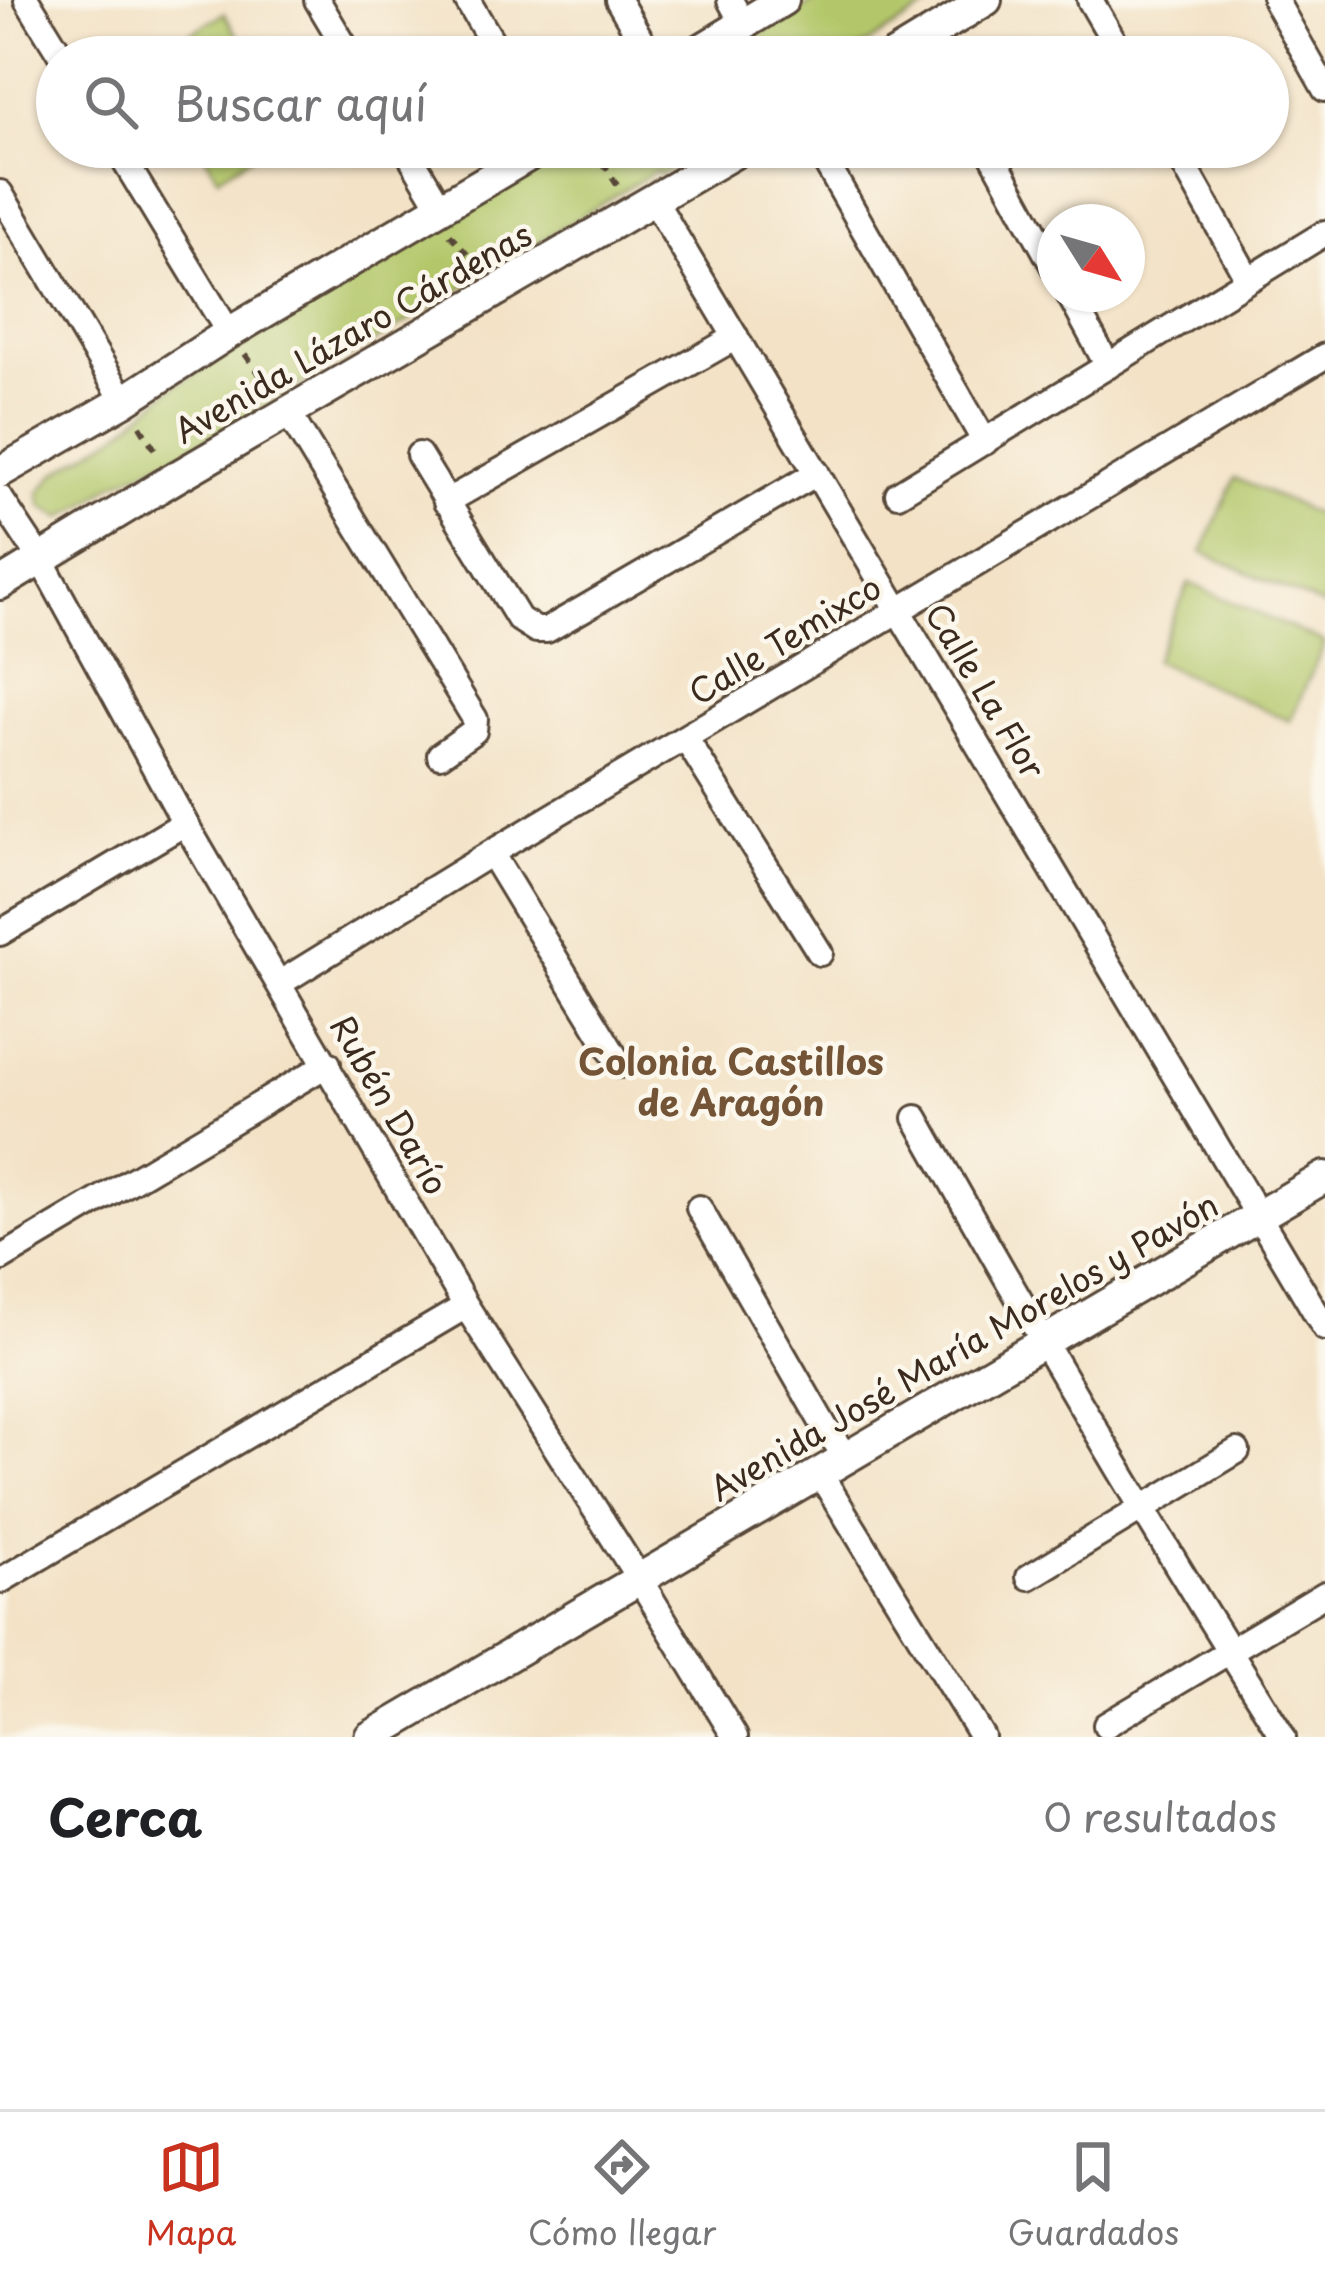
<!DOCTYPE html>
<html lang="es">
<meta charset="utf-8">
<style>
body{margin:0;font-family:"Playpen Sans",sans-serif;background:#f2f2f2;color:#202124}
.compass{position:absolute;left:1037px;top:204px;width:108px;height:108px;border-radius:50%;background:#fff;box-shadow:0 3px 9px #0004;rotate:127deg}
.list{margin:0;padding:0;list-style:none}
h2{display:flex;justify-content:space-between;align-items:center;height:156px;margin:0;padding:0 48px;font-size:51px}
h2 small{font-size:39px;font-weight:400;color:#757577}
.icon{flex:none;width:66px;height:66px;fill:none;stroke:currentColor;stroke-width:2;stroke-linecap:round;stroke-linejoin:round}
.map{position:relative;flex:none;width:1325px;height:1737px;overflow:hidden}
.search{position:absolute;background:#fff;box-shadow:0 3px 9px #0004;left:36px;right:36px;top:36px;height:132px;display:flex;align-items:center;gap:30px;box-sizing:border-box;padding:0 42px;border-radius:66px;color:#757577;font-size:45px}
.sheet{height:372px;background:#fff}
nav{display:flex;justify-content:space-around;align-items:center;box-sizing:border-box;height:168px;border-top:3px solid #e0e0e0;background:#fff;font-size:33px;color:#757577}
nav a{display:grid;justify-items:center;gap:6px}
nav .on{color:#c8321e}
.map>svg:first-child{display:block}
</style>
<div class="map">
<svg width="1325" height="1737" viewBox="0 0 1325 1737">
<rect width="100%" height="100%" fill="#fbf7ec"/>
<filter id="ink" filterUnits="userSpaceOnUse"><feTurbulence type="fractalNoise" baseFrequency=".00833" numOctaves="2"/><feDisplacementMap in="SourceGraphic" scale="24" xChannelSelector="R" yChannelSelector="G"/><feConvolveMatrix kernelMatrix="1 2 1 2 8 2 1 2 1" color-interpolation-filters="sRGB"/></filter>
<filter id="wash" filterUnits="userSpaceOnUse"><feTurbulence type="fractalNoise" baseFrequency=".004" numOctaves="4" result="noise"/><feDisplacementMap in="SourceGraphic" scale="48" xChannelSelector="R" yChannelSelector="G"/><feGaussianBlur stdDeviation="2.7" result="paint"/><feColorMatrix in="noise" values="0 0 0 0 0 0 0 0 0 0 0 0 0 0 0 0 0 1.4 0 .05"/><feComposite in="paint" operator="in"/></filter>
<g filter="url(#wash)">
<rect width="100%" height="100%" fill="#f3e2c6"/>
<!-- green -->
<path fill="#b3c76b" stroke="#777844" stroke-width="3" d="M817,0H940L845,57H722Z
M224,13L250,57H150Z
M200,147H266L218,177Z
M572,147H706L660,175L656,171L359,351L188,450L113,484L85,505L61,518L42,506L39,493L56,473L118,434L172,388Z
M1235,478L1325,518V607L1202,552Z
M1189,583L1325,643L1290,721L1154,661Z"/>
</g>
<g filter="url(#ink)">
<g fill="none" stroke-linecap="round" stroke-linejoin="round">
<!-- minor casing -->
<g stroke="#574637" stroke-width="30">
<path id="minor" d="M27,0L62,57
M317,0L351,57
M467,0L501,57
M618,0L651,57
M730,0L743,24
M1090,0L1123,57
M1275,0L1325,89
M116,147L229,333
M405,147L441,208
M817,147L985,442
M988,147L1055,269
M1174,147L1248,279
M0,193L124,401
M654,200L1325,1328
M1069,294L1108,366
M289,414L475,719L474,731L440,755
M419,455L519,619L536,630H547L817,473
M898,494L1325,233
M0,498L41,560L185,823L466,1306L640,1580L735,1737
M446,502L736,337
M686,739L820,953
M491,853L620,1065
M0,933L185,823
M280,983L491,853L1325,356
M916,1118C1033,1328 1156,1534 1283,1737
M699,1208L826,1429L847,1458
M0,1259L328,1064
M820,1474L982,1737
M1029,1577L1237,1451
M0,1581L466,1306
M1106,1725L1325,1594"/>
</g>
<!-- tertiary casing -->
<g stroke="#574637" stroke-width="36">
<path id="tertiary" d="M689,57L783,0
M892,57L986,0
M0,472L124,401L229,333L543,147
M0,584L173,479L744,147
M370,1737L1325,1177"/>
</g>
<!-- path -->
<path stroke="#574637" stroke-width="6" stroke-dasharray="9 9" stroke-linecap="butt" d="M593,147L619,188
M450,234L480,270
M245,354L273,392
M140,426L159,456"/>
<!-- minor -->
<use href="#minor" stroke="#fff" stroke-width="24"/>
<!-- tertiary -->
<use href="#tertiary" stroke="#fff" stroke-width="30"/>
</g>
</g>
<g text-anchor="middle" stroke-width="9" stroke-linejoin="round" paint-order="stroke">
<!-- street labels -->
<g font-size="33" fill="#3b2a1e" stroke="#fbf7ec">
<text transform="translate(353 333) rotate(-30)" y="12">Avenida Lázaro Cárdenas</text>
<text transform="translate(785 640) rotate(-31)" y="12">Calle Temixco</text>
<text transform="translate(985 691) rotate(59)" y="12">Calle La Flor</text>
<text transform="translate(389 1105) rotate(60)" y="12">Rubén Darío</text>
<text transform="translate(964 1347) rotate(-30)" y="12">Avenida José María Morelos y Pavón</text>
</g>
<!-- neighbourhood labels -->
<g font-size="36" font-weight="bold" fill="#745436" stroke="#fbf7ec">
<text x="731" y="1075">Colonia Castillos<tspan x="731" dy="41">de Aragón</tspan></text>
</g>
</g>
</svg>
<svg class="compass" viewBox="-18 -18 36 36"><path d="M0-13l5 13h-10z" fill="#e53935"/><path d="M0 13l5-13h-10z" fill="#757577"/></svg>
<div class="search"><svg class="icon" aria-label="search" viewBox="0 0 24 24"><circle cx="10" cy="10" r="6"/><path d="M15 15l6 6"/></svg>Buscar aquí</div>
</div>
<section class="sheet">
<h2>Cerca<small>0 resultados</small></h2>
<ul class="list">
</ul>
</section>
<nav>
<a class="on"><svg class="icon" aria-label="map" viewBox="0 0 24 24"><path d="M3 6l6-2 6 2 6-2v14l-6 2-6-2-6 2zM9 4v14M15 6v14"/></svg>Mapa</a>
<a><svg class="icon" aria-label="directions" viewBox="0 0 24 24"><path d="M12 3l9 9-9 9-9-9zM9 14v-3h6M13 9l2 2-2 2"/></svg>Cómo llegar</a>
<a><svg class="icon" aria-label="saved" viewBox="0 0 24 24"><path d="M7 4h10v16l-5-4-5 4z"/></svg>Guardados</a>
</nav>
